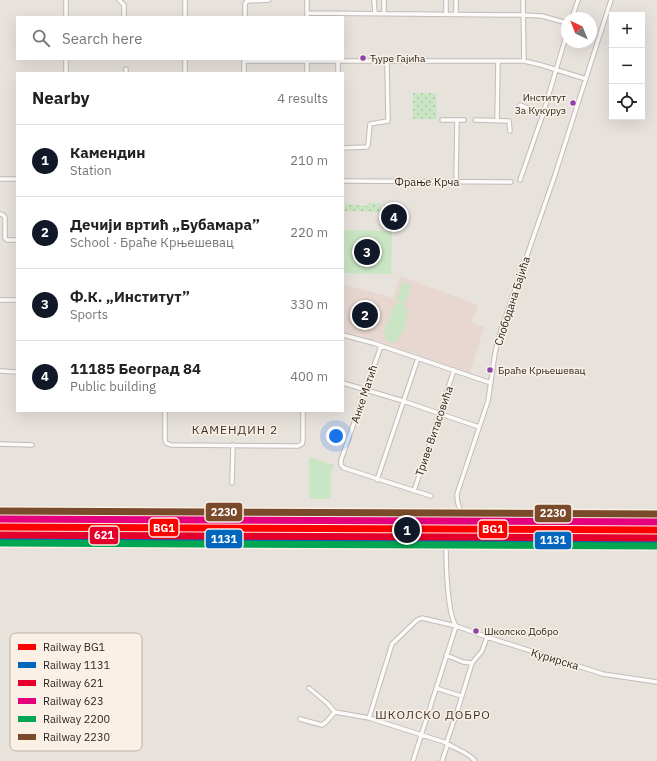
<!DOCTYPE html>
<meta charset="utf-8">
<style>
body{margin:0;font-family:"IBM Plex Sans",sans-serif;background:#f6f6f6;color:#222}
.controls{position:absolute;right:12px;top:12px;display:grid;overflow:hidden;border-radius:0px;box-shadow:0 4px 16px #0002}
.controls button{width:36px;height:36px;display:grid;place-items:center;padding:0;border:0;border-bottom:1px solid #e0e0e0;background:#fff;color:#222;font:20px sans-serif}
.compass{position:absolute;left:561px;top:12px;width:36px;height:36px;border-radius:50%;background:#fff;box-shadow:0 4px 16px #0002;rotate:317deg}
.you{position:absolute;left:336px;top:436px;width:14px;height:14px;margin:-10px;border:3px solid #fff;border-radius:50%;background:#1a73e8;box-shadow:0 0 0 6px #1a73e833}
.badge{display:grid;place-items:center;width:26px;height:26px;border-radius:50%;background:#111827;color:#fff;font-size:13px;font-weight:700}
.pin{position:absolute;translate:-50% -50%;border:2px solid #fff;box-shadow:0 1px 4px #0006}
.list{margin:0;padding:0;list-style:none}
h2{display:flex;justify-content:space-between;align-items:center;height:52px;margin:0;padding:0 16px;font-size:17px}
h2 small{font-size:13px;font-weight:400;color:#767676}
.list li{display:grid;grid-template-columns:26px 1fr auto;gap:12px;align-items:center;box-sizing:border-box;height:72px;padding:0 16px;border-top:1px solid #e0e0e0}
.list b{display:block;font-size:15px;white-space:nowrap}
.list p{margin:0;font-size:13px;white-space:nowrap;color:#767676}
.list em{font-size:13px;font-style:normal;color:#767676}
.icon{flex:none;width:22px;height:22px;fill:none;stroke:currentColor;stroke-width:2;stroke-linecap:round;stroke-linejoin:round}
.map{position:relative;flex:none;width:657px;height:761px;overflow:hidden}
.search{position:absolute;background:#fff;box-shadow:0 4px 16px #0002;left:16px;top:16px;width:328px;height:44px;display:flex;align-items:center;gap:10px;box-sizing:border-box;padding:0 14px;border-radius:0px;color:#767676;font-size:15px}
.panel{position:absolute;background:#fff;box-shadow:0 4px 16px #0002;left:16px;top:72px;width:328px;height:340px;border-radius:0px}
.map>svg:first-child{display:block}
</style>
<div class="map">
<svg width="657" height="761" viewBox="0 0 657 761">
<defs>
<pattern id="grass-dots" width="8" height="8" patternUnits="userSpaceOnUse"><rect width="8" height="8" fill="#cae5c3"/><path d="M2 2h.1M6 6h.1" fill="none" stroke="#aec4a7" stroke-width="1.8" stroke-linecap="round"/></pattern>
</defs>
<rect width="100%" height="100%" fill="#e8e2dd"/>
<!-- education -->
<path fill="#e7d7d0" d="M400,276L478,305L471,323L484,327L470,373L378,341L343,332V284L393,298Z"/>
<!-- grass -->
<path fill="url(#grass-dots)" d="M413,93H436L437,119H413Z
M368,203H381V212L345,211V204L367,206Z"/>
<!-- pitch -->
<path fill="#cae5c3" d="M343,230L392,231L391,274L343,273Z
M403,282L411,285L405,304L396,301Z
M399,303C405,304 408,308 408,313C405,323 401,351 386,340L384,332L393,307Z
M309,457L334,465L331,472V499H309Z"/>
<g fill="none" stroke-linecap="round" stroke-linejoin="round">
<!-- minor casing -->
<g stroke="#c0bcb8" stroke-width="5.5">
<path id="minor" d="M66,0V17
M119,0L124,5V17
M185,0V17
M374,0L375,13
M384,0V13
M523,0L524,61
M611,0L554,178L501,330L495,353L488,401L457,494C457,506 462,519 475,521L657,522
M307,13L523,15L542,16L567,23
M446,14V0
M456,14V0
M245,17V4L247,1L269,0
M307,17V0
M572,18L578,0
M244,61H524L541,65L586,79
M244,72V59
M66,73V59
M126,73V69
M185,73V59
M307,73V60
M338,73V62
M520,105L543,114
M442,120H464
M475,120L509,121L510,131
M497,121L498,61
M343,148L367,147L368,145L370,124L388,121L387,62
M0,179H17
M520,180L543,114L567,33
M343,181L511,182
M456,182L457,120
M0,214L3,215L5,217V238L7,240H17
M0,300H17
M343,335L373,343L491,383
M381,346L341,460V465L344,468L431,496
M0,371L17,372
M343,383L403,401L479,427
M165,411V440L166,443L171,445L298,446L302,444L303,440V411
M0,444L32,445
M377,480L418,358
M232,483L233,445
M414,491L454,370
M446,655L463,662L472,663
M309,688L327,703L335,712
M436,688L461,696
M369,718L392,644L417,620L422,618L456,626L487,637L603,674L657,682
M300,719L322,725L326,722L335,712L369,718L447,743C456,750 467,751 475,761
M413,761L456,626C447,613 446,562 446,545L443,542
M442,761L447,746V741L457,712L472,663L482,651L487,637"/>
</g>
<!-- minor -->
<use href="#minor" stroke="#fcfbfa" stroke-width="3.5"/>
<!-- rail-1 casing -->
<g stroke="#faf0e5" stroke-width="10">
<path id="rail-1" d="M0,527L657,530"/>
</g>
<!-- rail-2 casing -->
<g stroke="#faf0e5" stroke-width="10">
<path id="rail-2" d="M0,538L657,541"/>
</g>
<!-- rail-3 casing -->
<g stroke="#faf0e5" stroke-width="10">
<path id="rail-3" d="M0,535L657,538"/>
</g>
<!-- rail-4 casing -->
<g stroke="#faf0e5" stroke-width="10">
<path id="rail-4" d="M0,519L657,522"/>
</g>
<!-- rail-5 casing -->
<g stroke="#faf0e5" stroke-width="10">
<path id="rail-5" d="M0,543L657,546"/>
</g>
<!-- rail-6 casing -->
<g stroke="#faf0e5" stroke-width="10">
<path id="rail-6" d="M0,511L657,514"/>
</g>
<!-- rail-1 -->
<use href="#rail-1" stroke="#f00" stroke-width="7"/>
<!-- rail-2 -->
<use href="#rail-2" stroke="#0065bd" stroke-width="7"/>
<!-- rail-3 -->
<use href="#rail-3" stroke="#e4002b" stroke-width="7"/>
<!-- rail-4 -->
<use href="#rail-4" stroke="#e5007d" stroke-width="7"/>
<!-- rail-5 -->
<use href="#rail-5" stroke="#00a651" stroke-width="7"/>
<!-- rail-6 -->
<use href="#rail-6" stroke="#7a4b2a" stroke-width="7"/>
</g>
<!-- markers -->
<g fill="#8e44ad" stroke="#faf0e5" stroke-width="1.5">
<circle cx="363" cy="58" r="3.5"/>
<circle cx="573" cy="103" r="3.5"/>
<circle cx="490" cy="370" r="3.5"/>
<circle cx="476" cy="631" r="3.5"/>
</g>
<g text-anchor="middle" stroke-width="3" stroke-linejoin="round" paint-order="stroke">
<!-- bus labels -->
<g font-size="10" fill="#292622" stroke="#faf0e5" text-anchor="start">
<text x="370" y="62">Ђуре Гајића</text>
<text x="566" y="101" text-anchor="end">Институт<tspan x="566" dy="13">За Кукуруз</tspan></text>
<text x="498" y="374">Браће Крњешевац</text>
<text x="484" y="635">Школско Добро</text>
</g>
<!-- street labels -->
<g font-size="11" fill="#292622" stroke="#faf0e5">
<text x="427" y="186">Фрање Крча</text>
<text transform="translate(512 301) rotate(-72)" y="4">Слободана Бајића</text>
<text transform="translate(364 394) rotate(-71)" y="4">Анке Матић</text>
<text transform="translate(434 431) rotate(-71)" y="4">Триве Витасовића</text>
<text transform="translate(555 659) rotate(17)" y="4">Курирска</text>
</g>
<!-- neighbourhood labels -->
<g font-size="12" letter-spacing="1" fill="#3b332b" stroke="#faf0e5">
<text x="235" y="434">КАМЕНДИН 2</text>
<text x="433" y="719">ШКОЛСКО ДОБРО</text>
</g>
</g>
<!-- legend -->
<rect x="10" y="633" width="132" height="118" rx="6" fill="#faf0e5" stroke="#bbb3aa" stroke-width="1"/>
<rect x="18" y="644" width="18" height="6" fill="#f00"/>
<rect x="18" y="662" width="18" height="6" fill="#0065bd"/>
<rect x="18" y="680" width="18" height="6" fill="#e4002b"/>
<rect x="18" y="698" width="18" height="6" fill="#e5007d"/>
<rect x="18" y="716" width="18" height="6" fill="#00a651"/>
<rect x="18" y="734" width="18" height="6" fill="#7a4b2a"/>
<g font-size="11" fill="#292622">
<text x="43" y="651">Railway BG1</text>
<text x="43" y="669">Railway 1131</text>
<text x="43" y="687">Railway 621</text>
<text x="43" y="705">Railway 623</text>
<text x="43" y="723">Railway 2200</text>
<text x="43" y="741">Railway 2230</text>
</g>
<g stroke="#faf0e5" stroke-width="1.5">
<rect x="205" y="502" width="38" height="20" rx="4" fill="#7a4b2a"/>
<rect x="534" y="504" width="38" height="19" rx="4" fill="#7a4b2a"/>
<rect x="149" y="518" width="30" height="19" rx="4" fill="#f00"/>
<rect x="478" y="520" width="30" height="19" rx="4" fill="#f00"/>
<rect x="89" y="526" width="30" height="19" rx="4" fill="#e4002b"/>
<rect x="205" y="529" width="38" height="20" rx="4" fill="#0065bd"/>
<rect x="534" y="531" width="38" height="19" rx="4" fill="#0065bd"/>
</g>
<g font-size="11" text-anchor="middle" font-weight="bold" fill="#fff">
<text x="224" y="516">2230</text>
<text x="553" y="517">2230</text>
<text x="164" y="532">BG1</text>
<text x="493" y="533">BG1</text>
<text x="104" y="539">621</text>
<text x="224" y="543">1131</text>
<text x="553" y="544">1131</text>
</g>
</svg>
<div class="controls">
<button>+</button>
<button>−</button>
<button><svg class="icon" aria-label="locate" viewBox="0 0 24 24"><circle cx="12" cy="12" r="6"/><path d="M12 2v4M12 18v4M2 12h4M18 12h4"/></svg></button>
</div>
<svg class="compass" viewBox="-18 -18 36 36"><path d="M0-13l5 13h-10z" fill="#e53935"/><path d="M0 13l5-13h-10z" fill="#767676"/></svg>
<div class="you"></div>
<div class="pin badge" style="left:407px;top:530px">1</div>
<div class="pin badge" style="left:365px;top:315px">2</div>
<div class="pin badge" style="left:367px;top:252px">3</div>
<div class="pin badge" style="left:394px;top:217px">4</div>
<div class="search"><svg class="icon" aria-label="search" viewBox="0 0 24 24"><circle cx="10" cy="10" r="6"/><path d="M15 15l6 6"/></svg>Search here</div>
<section class="panel">
<h2>Nearby<small>4 results</small></h2>
<ul class="list">
<li><span class="badge">1</span><div><b>Камендин</b><p>Station</p></div><em>210 m</em></li>
<li><span class="badge">2</span><div><b>Дечији вртић „Бубамара”</b><p>School · Браће Крњешевац</p></div><em>220 m</em></li>
<li><span class="badge">3</span><div><b>Ф.К. „Институт”</b><p>Sports</p></div><em>330 m</em></li>
<li><span class="badge">4</span><div><b>11185 Београд 84</b><p>Public building</p></div><em>400 m</em></li>
</ul>
</section>
</div>
